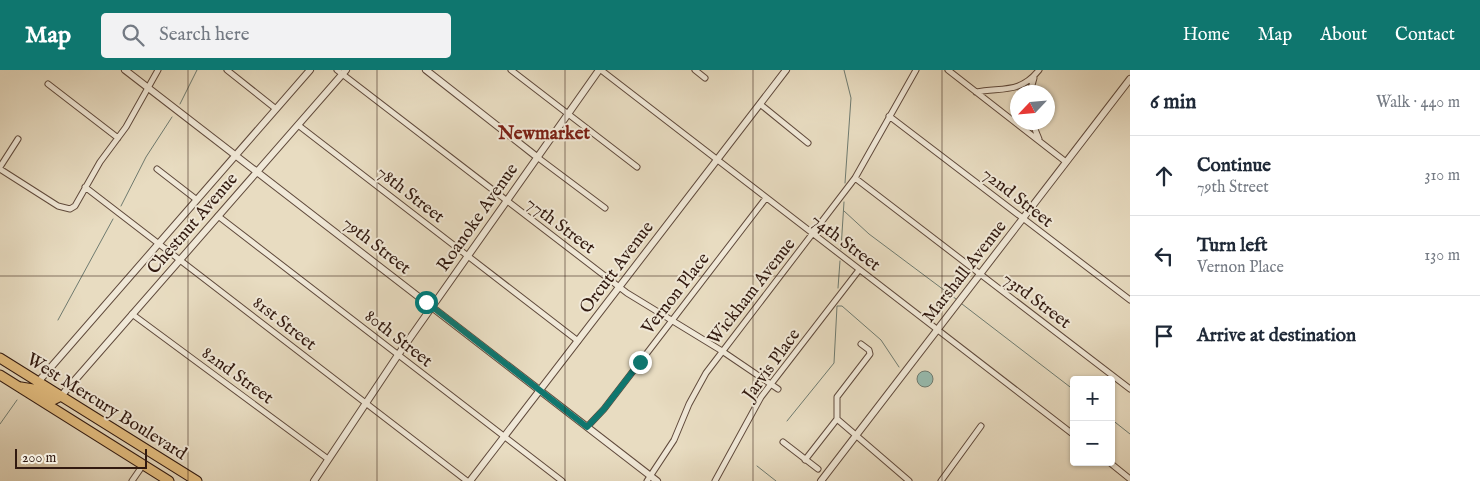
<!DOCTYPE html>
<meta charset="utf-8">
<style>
body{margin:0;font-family:"IM FELL English",serif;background:#f2f2f3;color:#1f2937}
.controls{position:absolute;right:15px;bottom:15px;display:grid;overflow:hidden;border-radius:5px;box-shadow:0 1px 4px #0004}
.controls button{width:45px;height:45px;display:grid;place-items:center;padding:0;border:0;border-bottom:1px solid #e0e1e3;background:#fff;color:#1f2937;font:25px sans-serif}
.compass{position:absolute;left:1010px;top:15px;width:45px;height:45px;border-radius:50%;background:#fff;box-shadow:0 1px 4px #0004;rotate:244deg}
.scale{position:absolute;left:15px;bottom:12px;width:132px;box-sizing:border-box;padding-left:5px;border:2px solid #321a10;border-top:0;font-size:14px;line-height:18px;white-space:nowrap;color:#321a10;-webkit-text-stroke:4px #f0e8d7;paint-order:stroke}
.stop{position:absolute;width:15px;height:15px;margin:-11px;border:4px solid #0f766e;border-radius:50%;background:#fff}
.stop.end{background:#0f766e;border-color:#fff;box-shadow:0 1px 5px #0008}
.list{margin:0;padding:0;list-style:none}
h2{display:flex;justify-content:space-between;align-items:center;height:65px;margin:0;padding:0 20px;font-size:21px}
h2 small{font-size:16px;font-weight:400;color:#747a83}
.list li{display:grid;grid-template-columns:32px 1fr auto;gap:15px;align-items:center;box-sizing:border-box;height:80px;padding:0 20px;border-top:1px solid #e0e1e3}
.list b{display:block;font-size:19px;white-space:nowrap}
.list p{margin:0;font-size:16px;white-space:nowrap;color:#747a83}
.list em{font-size:16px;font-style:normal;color:#747a83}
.icon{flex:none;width:28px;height:28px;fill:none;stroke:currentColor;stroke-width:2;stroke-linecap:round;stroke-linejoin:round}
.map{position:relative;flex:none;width:1130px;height:411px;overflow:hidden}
header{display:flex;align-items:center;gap:30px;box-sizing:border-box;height:70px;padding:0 25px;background:#0f766e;color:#fff}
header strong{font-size:24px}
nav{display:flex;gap:28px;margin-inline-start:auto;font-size:18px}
.search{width:350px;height:45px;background:#f2f2f3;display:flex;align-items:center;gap:12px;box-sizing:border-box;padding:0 18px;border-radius:5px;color:#747a83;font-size:19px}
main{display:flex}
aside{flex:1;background:#fff}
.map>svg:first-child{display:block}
</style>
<header>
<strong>Map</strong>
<div class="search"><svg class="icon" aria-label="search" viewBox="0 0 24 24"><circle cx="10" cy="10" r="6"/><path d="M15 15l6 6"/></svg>Search here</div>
<nav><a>Home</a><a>Map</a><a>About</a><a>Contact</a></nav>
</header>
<main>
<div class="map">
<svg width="1130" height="411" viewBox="0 0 1130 411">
<rect width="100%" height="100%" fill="#e8dcc1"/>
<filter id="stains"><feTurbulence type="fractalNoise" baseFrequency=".004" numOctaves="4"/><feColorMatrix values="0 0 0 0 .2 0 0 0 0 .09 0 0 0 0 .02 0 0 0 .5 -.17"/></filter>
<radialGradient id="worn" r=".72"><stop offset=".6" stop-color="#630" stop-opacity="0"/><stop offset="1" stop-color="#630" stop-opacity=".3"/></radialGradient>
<!-- water -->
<path fill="#97bcb0" stroke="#6f7b70" d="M917 309a8 8 0 1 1 16 0a8 8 0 1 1-16 0Z"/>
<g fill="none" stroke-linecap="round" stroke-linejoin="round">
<!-- stream -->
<path stroke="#6f7b70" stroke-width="1" d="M844,0L851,28L845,113
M180,34L197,0
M121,136L146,87L172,47
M844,141L869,164L956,229
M841,179L844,132
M838,218L840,191
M962,234L1074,320
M58,250L113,149
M1111,349L1130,364
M787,351L834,293L837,236H842L881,270L899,297
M0,354L17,330
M757,396L776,411"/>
<!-- minor casing -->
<g stroke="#604a3c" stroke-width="7">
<path id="minor" d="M227,0L276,39
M337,0L627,223L722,281L778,319
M511,0L637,97
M601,0L1074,365
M695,0L705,8
M948,0L1066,92
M48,14L118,68
M976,22C1002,17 1020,24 1039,0
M1030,22L1034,8
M760,34L808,73
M889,46L1130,230
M1032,52L1039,69
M298,55L578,271
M537,87L605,138
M0,97L18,69
M0,99L58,136L70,139L75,136L100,92L126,57L158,0
M157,99L197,130
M855,108L1130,319
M85,117L467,411
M218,146L562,411
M132,244L328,389
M861,274L869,280L870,284L837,327V349L909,411
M587,357L604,339L766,128
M783,372L818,399
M805,390L837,349
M1109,392L1130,409
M132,411L143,395
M647,411L674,370L689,334L706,303L855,108L916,0
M715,411L761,327L859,200
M941,411L981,356"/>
</g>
<!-- tertiary casing -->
<g stroke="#604a3c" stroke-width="8">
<path id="tertiary" d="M125,0L657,411
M426,0L537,87
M38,312L310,0
M61,326L346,0
M314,411L398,285L599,0
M470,411L786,0
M821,411L1130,9"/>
</g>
<!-- trunk casing -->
<g stroke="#321a10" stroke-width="11">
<path id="trunk" d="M0,288L197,411
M0,305L169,411
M21,317L33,319L53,330L61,326"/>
</g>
<!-- minor -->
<use href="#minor" stroke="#f0e8d7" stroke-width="5"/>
<!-- tertiary -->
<use href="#tertiary" stroke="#f0e8d7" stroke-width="6"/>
<!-- trunk -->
<use href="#trunk" stroke="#e4be80" stroke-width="9"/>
</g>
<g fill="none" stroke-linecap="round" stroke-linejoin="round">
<!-- route -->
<path stroke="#0f766e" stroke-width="6" d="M426,232L587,357L604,339L640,292"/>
</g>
<!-- grid -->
<path fill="none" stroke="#321a10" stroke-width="1" stroke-opacity="0.55" d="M188,0V411M377,0V411M565,0V411M753,0V411M942,0V411M0,206H1130"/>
<g text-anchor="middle" stroke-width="4" stroke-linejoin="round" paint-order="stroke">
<!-- street labels -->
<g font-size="18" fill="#321a10" stroke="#f0e8d7">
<text transform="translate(411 124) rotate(38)" y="6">78th Street</text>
<text transform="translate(1018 127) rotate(38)" y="6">72nd Street</text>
<text transform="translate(477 147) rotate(-55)" y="6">Roanoke Avenue</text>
<text transform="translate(192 153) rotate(-49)" y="6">Chestnut Avenue</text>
<text transform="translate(561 155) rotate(37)" y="6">77th Street</text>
<text transform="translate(846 172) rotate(37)" y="6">74th Street</text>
<text transform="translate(377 175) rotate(38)" y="6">79th Street</text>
<text transform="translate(616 197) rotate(-53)" y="6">Orcutt Avenue</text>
<text transform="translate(964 201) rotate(-52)" y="6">Marshall Avenue</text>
<text transform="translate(751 221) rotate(-52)" y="6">Wickham Avenue</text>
<text transform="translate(675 223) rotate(-52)" y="6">Vernon Place</text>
<text transform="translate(1037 230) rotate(37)" y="6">73rd Street</text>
<text transform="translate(285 253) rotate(38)" y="6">81st Street</text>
<text transform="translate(399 268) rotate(38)" y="6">80th Street</text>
<text transform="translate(771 294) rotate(-54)" y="6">Jarvis Place</text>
<text transform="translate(238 305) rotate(36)" y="6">82nd Street</text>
<text transform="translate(107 336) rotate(32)" y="6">West Mercury Boulevard</text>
</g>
<!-- neighbourhood labels -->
<g font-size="19" font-weight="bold" fill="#7a1f14" stroke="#f0e8d7">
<text x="544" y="69">Newmarket</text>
</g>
</g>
<rect width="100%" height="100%" filter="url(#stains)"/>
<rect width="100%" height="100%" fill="url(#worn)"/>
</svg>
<div class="controls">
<button>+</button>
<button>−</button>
</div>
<svg class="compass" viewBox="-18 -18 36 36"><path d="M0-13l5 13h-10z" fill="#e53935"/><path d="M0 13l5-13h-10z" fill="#747a83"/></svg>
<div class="scale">200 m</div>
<div class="stop" style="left:426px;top:232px"></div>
<div class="stop end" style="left:640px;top:292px"></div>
</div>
<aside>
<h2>6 min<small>Walk · 440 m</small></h2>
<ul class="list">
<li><svg class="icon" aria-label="ahead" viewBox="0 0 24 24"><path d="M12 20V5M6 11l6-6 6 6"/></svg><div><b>Continue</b><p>79th Street</p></div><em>310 m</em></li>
<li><svg class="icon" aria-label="left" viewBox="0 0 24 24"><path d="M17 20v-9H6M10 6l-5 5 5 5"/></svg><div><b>Turn left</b><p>Vernon Place</p></div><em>130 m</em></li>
<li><svg class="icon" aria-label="arrive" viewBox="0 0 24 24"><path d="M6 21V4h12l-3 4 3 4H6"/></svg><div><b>Arrive at destination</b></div></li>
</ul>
</aside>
</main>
